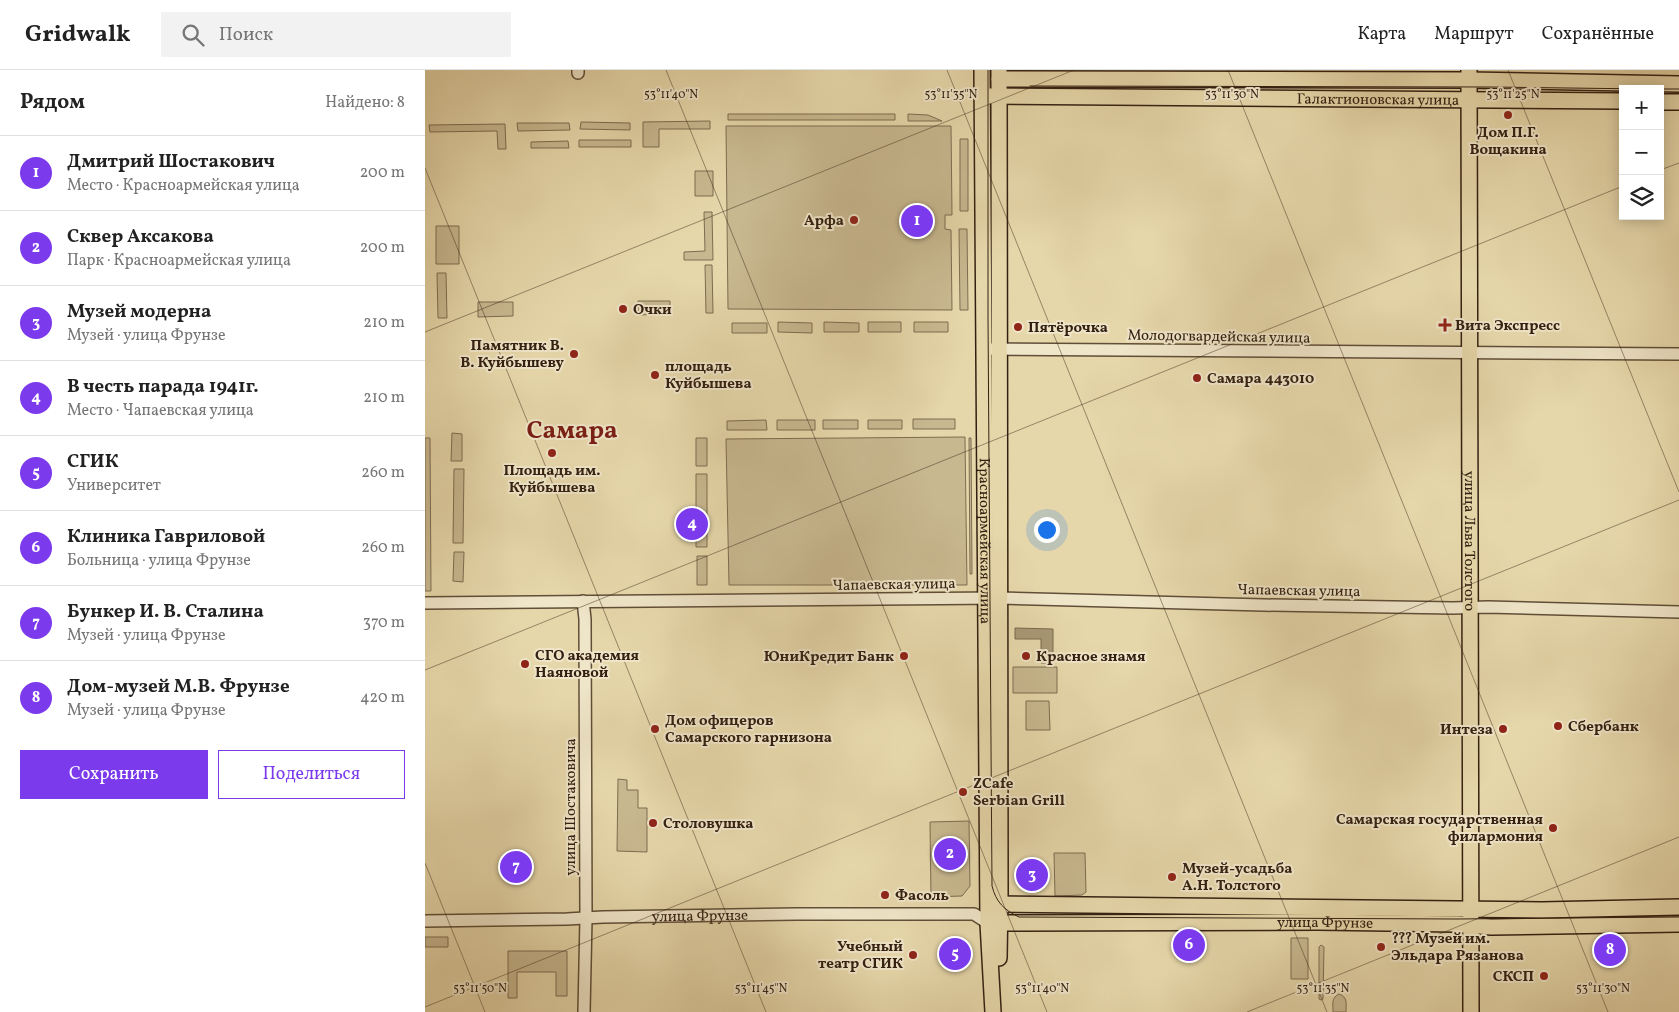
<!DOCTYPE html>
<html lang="ru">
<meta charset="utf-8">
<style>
body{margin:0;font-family:Vollkorn,serif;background:#f2f2f2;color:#222}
.controls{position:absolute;right:15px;top:15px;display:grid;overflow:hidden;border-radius:0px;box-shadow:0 2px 12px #0003}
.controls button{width:45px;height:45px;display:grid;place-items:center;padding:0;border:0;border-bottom:1px solid #e0e0e0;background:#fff;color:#222;font:25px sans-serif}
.you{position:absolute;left:621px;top:459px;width:18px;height:18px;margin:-12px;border:4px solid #fff;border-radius:50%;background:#1a73e8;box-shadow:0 0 0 8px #1a73e833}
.badge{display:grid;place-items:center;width:32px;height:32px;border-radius:50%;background:#7c3aed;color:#fff;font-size:16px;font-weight:700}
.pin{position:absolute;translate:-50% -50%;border:2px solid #fff;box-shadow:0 1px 5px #0006}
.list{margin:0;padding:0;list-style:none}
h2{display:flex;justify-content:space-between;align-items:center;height:65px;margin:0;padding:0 20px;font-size:21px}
h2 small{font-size:16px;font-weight:400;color:#767676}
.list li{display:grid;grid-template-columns:32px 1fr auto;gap:15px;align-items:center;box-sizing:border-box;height:75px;padding:0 20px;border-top:1px solid #e0e0e0}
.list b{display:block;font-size:19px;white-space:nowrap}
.list p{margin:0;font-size:16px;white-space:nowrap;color:#767676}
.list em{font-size:16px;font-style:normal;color:#767676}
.actions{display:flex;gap:10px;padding:15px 20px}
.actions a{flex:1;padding:11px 0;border:1px solid #7c3aed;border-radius:0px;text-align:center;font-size:18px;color:#7c3aed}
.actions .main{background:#7c3aed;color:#fff}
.icon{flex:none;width:28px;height:28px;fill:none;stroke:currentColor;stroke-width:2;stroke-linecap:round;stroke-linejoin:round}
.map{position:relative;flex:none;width:1254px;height:942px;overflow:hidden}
header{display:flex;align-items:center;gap:30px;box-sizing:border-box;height:70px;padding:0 25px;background:#fff;border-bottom:1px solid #e0e0e0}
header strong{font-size:24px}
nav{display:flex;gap:28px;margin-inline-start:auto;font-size:18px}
.search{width:350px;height:45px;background:#f2f2f2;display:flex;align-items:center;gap:12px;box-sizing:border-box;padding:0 18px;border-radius:0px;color:#767676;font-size:19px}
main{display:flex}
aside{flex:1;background:#fff}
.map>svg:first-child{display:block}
</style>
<header>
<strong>Gridwalk</strong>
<div class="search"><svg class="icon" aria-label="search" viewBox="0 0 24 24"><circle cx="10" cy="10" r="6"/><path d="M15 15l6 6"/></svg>Поиск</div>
<nav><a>Карта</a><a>Маршрут</a><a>Сохранённые</a></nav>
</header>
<main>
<aside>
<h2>Рядом<small>Найдено: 8</small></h2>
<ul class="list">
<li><span class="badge">1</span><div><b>Дмитрий Шостакович</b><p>Место · Красноармейская улица</p></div><em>200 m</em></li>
<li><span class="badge">2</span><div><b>Сквер Аксакова</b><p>Парк · Красноармейская улица</p></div><em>200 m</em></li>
<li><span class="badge">3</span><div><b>Музей модерна</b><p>Музей · улица Фрунзе</p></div><em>210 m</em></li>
<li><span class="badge">4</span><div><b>В честь парада 1941г.</b><p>Место · Чапаевская улица</p></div><em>210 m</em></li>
<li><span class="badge">5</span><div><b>СГИК</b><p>Университет</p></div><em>260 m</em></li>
<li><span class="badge">6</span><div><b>Клиника Гавриловой</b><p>Больница · улица Фрунзе</p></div><em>260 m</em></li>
<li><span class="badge">7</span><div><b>Бункер И. В. Сталина</b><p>Музей · улица Фрунзе</p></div><em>370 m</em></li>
<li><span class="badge">8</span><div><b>Дом-музей М.В. Фрунзе</b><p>Музей · улица Фрунзе</p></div><em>420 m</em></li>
</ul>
<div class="actions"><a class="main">Сохранить</a><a>Поделиться</a></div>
</aside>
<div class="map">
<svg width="1254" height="942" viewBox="0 0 1254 942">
<rect width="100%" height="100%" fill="#e6d7aa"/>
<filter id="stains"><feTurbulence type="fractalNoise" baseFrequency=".004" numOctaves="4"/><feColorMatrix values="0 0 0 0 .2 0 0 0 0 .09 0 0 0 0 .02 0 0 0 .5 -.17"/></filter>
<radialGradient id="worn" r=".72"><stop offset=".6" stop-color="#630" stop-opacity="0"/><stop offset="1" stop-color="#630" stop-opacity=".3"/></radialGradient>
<!-- green -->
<path fill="#c8b890" stroke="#7e6c51" d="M303,44H470V50H303Z
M483,44L503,45L517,51H483Z
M285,51V59H234V77H218V52Z
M156,52L205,53V60L155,59Z
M92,53H144L145,60L93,61Z
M80,54L81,79H73L72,61L5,62L4,55Z
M301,56H526L527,145H520V159L526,160L527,240L303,239Z
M535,69H543V141H535Z
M154,70H206V77H154Z
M143,71L144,78H106V72Z
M270,101H288V126H270Z
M279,142H287L288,190H259V182L280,181Z
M11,156H34V194H11Z
M534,159H542L543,240H535Z
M280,195H287L288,243H281Z
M12,203H21L22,248H13Z
M213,231H245V244L213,245Z
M53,232H88V246L53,247Z
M353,252L387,253V263L353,262Z
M399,252L434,253V262H399Z
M443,252H476V262H443Z
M489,252H523V262H489Z
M307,253H342V263H307Z
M488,349H530V359H488Z
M341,350L342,360H302V351Z
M352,350H390V360H352Z
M398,350H433V359H398Z
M443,350H477V359H443Z
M27,363L37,364V391H26Z
M540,367L542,515H304L301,369Z
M0,368H5L6,521H0Z
M271,368H282V396H271Z
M544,368H546L547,504H545Z
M29,399H39L38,473H28Z
M271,404H282V477H271Z
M29,482H39L38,512L28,511Z
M272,486H282V515H272Z
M588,597H632V623H588Z
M601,631H624L625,660H601Z
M193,709L202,710V720H213V738H222V782L192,781Z
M544,751L545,816L537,826L506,827L505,752Z
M629,783H660L661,822L657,825L630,826Z
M0,867H23V877H0Z
M866,868H883V909H866Z
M896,875L899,877L898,929L896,930L894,929V877Z
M83,881H142V926H131V902H92V928H83Z
M914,924C923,927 921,934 921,942H908C908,934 906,928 914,924Z"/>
<!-- water -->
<path fill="#a99976" stroke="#7a694e" d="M590,558L628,559V593H616V569H590Z"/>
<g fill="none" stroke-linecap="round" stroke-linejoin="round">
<!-- minor casing -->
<g stroke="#604e38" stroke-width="14">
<g id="minor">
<path d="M153,3V0"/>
<path d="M559,279L1254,284"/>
<path d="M158,531L160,549L161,848L159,942"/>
<path d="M0,533L575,528L838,535L1028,538L1063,537L1254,542"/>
<path id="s1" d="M0,851L142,849L178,847L372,844H549L563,853"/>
</g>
</g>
<!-- major casing -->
<g stroke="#342012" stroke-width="18">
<g id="major">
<path id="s2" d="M557,0L563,853L568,942"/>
<path id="s3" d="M1044,0L1046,942"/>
<path d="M574,9L1044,10L1254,14"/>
<path id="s4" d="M564,26L1198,31"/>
<path d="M1235,32H1254"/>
<path d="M566,834L1117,840L1254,837"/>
<path id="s5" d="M564,853L893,852L1031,854L1066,857L1254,854"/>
<path d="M574,888L575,826L574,0"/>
</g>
</g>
<!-- minor -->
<use href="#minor" stroke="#efe5c8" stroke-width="11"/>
<!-- major -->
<use href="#major" stroke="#e6d7aa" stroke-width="15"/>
<!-- tram -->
<path stroke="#342012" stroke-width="1" d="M563,0V248L567,816C571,832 579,840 594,847L1031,849L1254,847
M605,16L1064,17L1221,19
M1235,19H1254"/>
</g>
<!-- ticks -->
<path fill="none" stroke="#342012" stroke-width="1" stroke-opacity="0.45" d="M241,0L622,942M522,0L902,942M803,0L1183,942M1083,0L1254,422M0,98L341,942M1235,100L1254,93M0,262L649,0M0,600L1198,116M0,793L60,942M0,937L1254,430M822,942L1254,767"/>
<!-- markers -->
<g fill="#8f2418" stroke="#efe5c8" stroke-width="2">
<circle cx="1083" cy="45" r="5"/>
<circle cx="429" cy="150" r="5"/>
<circle cx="198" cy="239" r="5"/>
<path d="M1017.5 247.5h5v5h5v5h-5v5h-5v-5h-5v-5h5z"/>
<circle cx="593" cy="257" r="5"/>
<circle cx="149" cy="284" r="5"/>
<circle cx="230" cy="305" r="5"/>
<circle cx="772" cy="308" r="5"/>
<circle cx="127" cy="383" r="5"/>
<circle cx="479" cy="586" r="5"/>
<circle cx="601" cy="586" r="5"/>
<circle cx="100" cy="594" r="5"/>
<circle cx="1133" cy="656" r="5"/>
<circle cx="230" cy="659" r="5"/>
<circle cx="1078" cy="659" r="5"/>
<circle cx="538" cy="722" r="5"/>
<circle cx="228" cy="753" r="5"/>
<circle cx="1128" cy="758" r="5"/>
<circle cx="747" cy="807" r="5"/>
<circle cx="460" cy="825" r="5"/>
<circle cx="956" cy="877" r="5"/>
<circle cx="488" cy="885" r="5"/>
<circle cx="1119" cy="906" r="5"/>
</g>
<g text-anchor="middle" stroke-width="4" stroke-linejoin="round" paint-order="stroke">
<!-- street labels -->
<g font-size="15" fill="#342012" stroke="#efe5c8">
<text dy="5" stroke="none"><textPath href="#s4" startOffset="389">Галактионовская улица</textPath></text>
<text transform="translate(794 266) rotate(1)" y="5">Молодогвардейская улица</text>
<text dy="5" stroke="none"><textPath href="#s2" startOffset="471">Красноармейская улица</textPath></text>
<text dy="5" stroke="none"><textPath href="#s3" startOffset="471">улица Льва Толстого</textPath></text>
<text transform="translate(469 514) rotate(-1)" y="5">Чапаевская улица</text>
<text transform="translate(874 520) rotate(1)" y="5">Чапаевская улица</text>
<text transform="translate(145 737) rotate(-90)" y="5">улица Шостаковича</text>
<text dy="5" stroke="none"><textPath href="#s1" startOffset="275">улица Фрунзе</textPath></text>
<text dy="5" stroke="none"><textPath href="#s5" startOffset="336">улица Фрунзе</textPath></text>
</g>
<!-- poi labels -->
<g font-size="15" font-weight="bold" fill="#342012" stroke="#efe5c8" text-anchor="start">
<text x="1083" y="67" text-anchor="middle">Дом П.Г.<tspan x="1083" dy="17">Вощакина</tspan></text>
<text x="419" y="155" text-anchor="end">Арфа</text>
<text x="208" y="244">Очки</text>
<text x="1030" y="260">Вита Экспресс</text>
<text x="603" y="262">Пятёрочка</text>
<text x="139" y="280" text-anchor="end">Памятник В.<tspan x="139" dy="17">В. Куйбышеву</tspan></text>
<text x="240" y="301">площадь<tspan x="240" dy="17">Куйбышева</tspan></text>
<text x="782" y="313">Самара 443010</text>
<text x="127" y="405" text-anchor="middle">Площадь им.<tspan x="127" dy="17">Куйбышева</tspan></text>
<text x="110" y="590">СГО академия<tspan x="110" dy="17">Наяновой</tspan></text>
<text x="469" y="591" text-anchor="end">ЮниКредит Банк</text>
<text x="611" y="591">Красное знамя</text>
<text x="240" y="655">Дом офицеров<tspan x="240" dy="17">Самарского гарнизона</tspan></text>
<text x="1143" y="661">Сбербанк</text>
<text x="1068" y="664" text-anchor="end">Интеза</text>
<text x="548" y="718">ZCafe<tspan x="548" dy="17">Serbian Grill</tspan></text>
<text x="1118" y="754" text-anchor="end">Самарская государственная<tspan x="1118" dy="17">филармония</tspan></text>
<text x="238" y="758">Столовушка</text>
<text x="757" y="803">Музей-усадьба<tspan x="757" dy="17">А.Н. Толстого</tspan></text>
<text x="470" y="830">Фасоль</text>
<text x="966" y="873">??? Музей им.<tspan x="966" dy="17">Эльдара Рязанова</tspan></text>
<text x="478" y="881" text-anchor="end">Учебный<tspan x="478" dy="17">театр СГИК</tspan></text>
<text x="1109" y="911" text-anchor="end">СКСП</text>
</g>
<!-- town labels -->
<g font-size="25" font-weight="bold" fill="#7a1f14" stroke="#efe5c8">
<text x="147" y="368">Самара</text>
</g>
</g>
<g font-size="12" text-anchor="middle" fill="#342012" stroke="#efe5c8" stroke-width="4" stroke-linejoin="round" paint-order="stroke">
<text x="246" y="28">53°11'40"N</text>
<text x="526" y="28">53°11'35"N</text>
<text x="807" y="28">53°11'30"N</text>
<text x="1088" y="28">53°11'25"N</text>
<text x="55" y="922">53°11'50"N</text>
<text x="336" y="922">53°11'45"N</text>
<text x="617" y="922">53°11'40"N</text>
<text x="898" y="922">53°11'35"N</text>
<text x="1178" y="922">53°11'30"N</text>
</g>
<rect width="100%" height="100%" filter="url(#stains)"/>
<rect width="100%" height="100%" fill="url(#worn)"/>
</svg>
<div class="controls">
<button>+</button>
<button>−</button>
<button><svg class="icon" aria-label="layers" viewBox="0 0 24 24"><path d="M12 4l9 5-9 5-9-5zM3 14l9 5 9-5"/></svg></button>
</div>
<div class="you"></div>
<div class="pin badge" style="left:492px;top:151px">1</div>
<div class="pin badge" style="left:525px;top:784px">2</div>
<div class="pin badge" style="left:607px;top:805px">3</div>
<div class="pin badge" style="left:267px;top:454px">4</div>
<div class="pin badge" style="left:530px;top:884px">5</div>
<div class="pin badge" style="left:764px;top:875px">6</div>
<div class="pin badge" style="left:91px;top:797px">7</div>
<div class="pin badge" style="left:1185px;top:880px">8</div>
</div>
</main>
